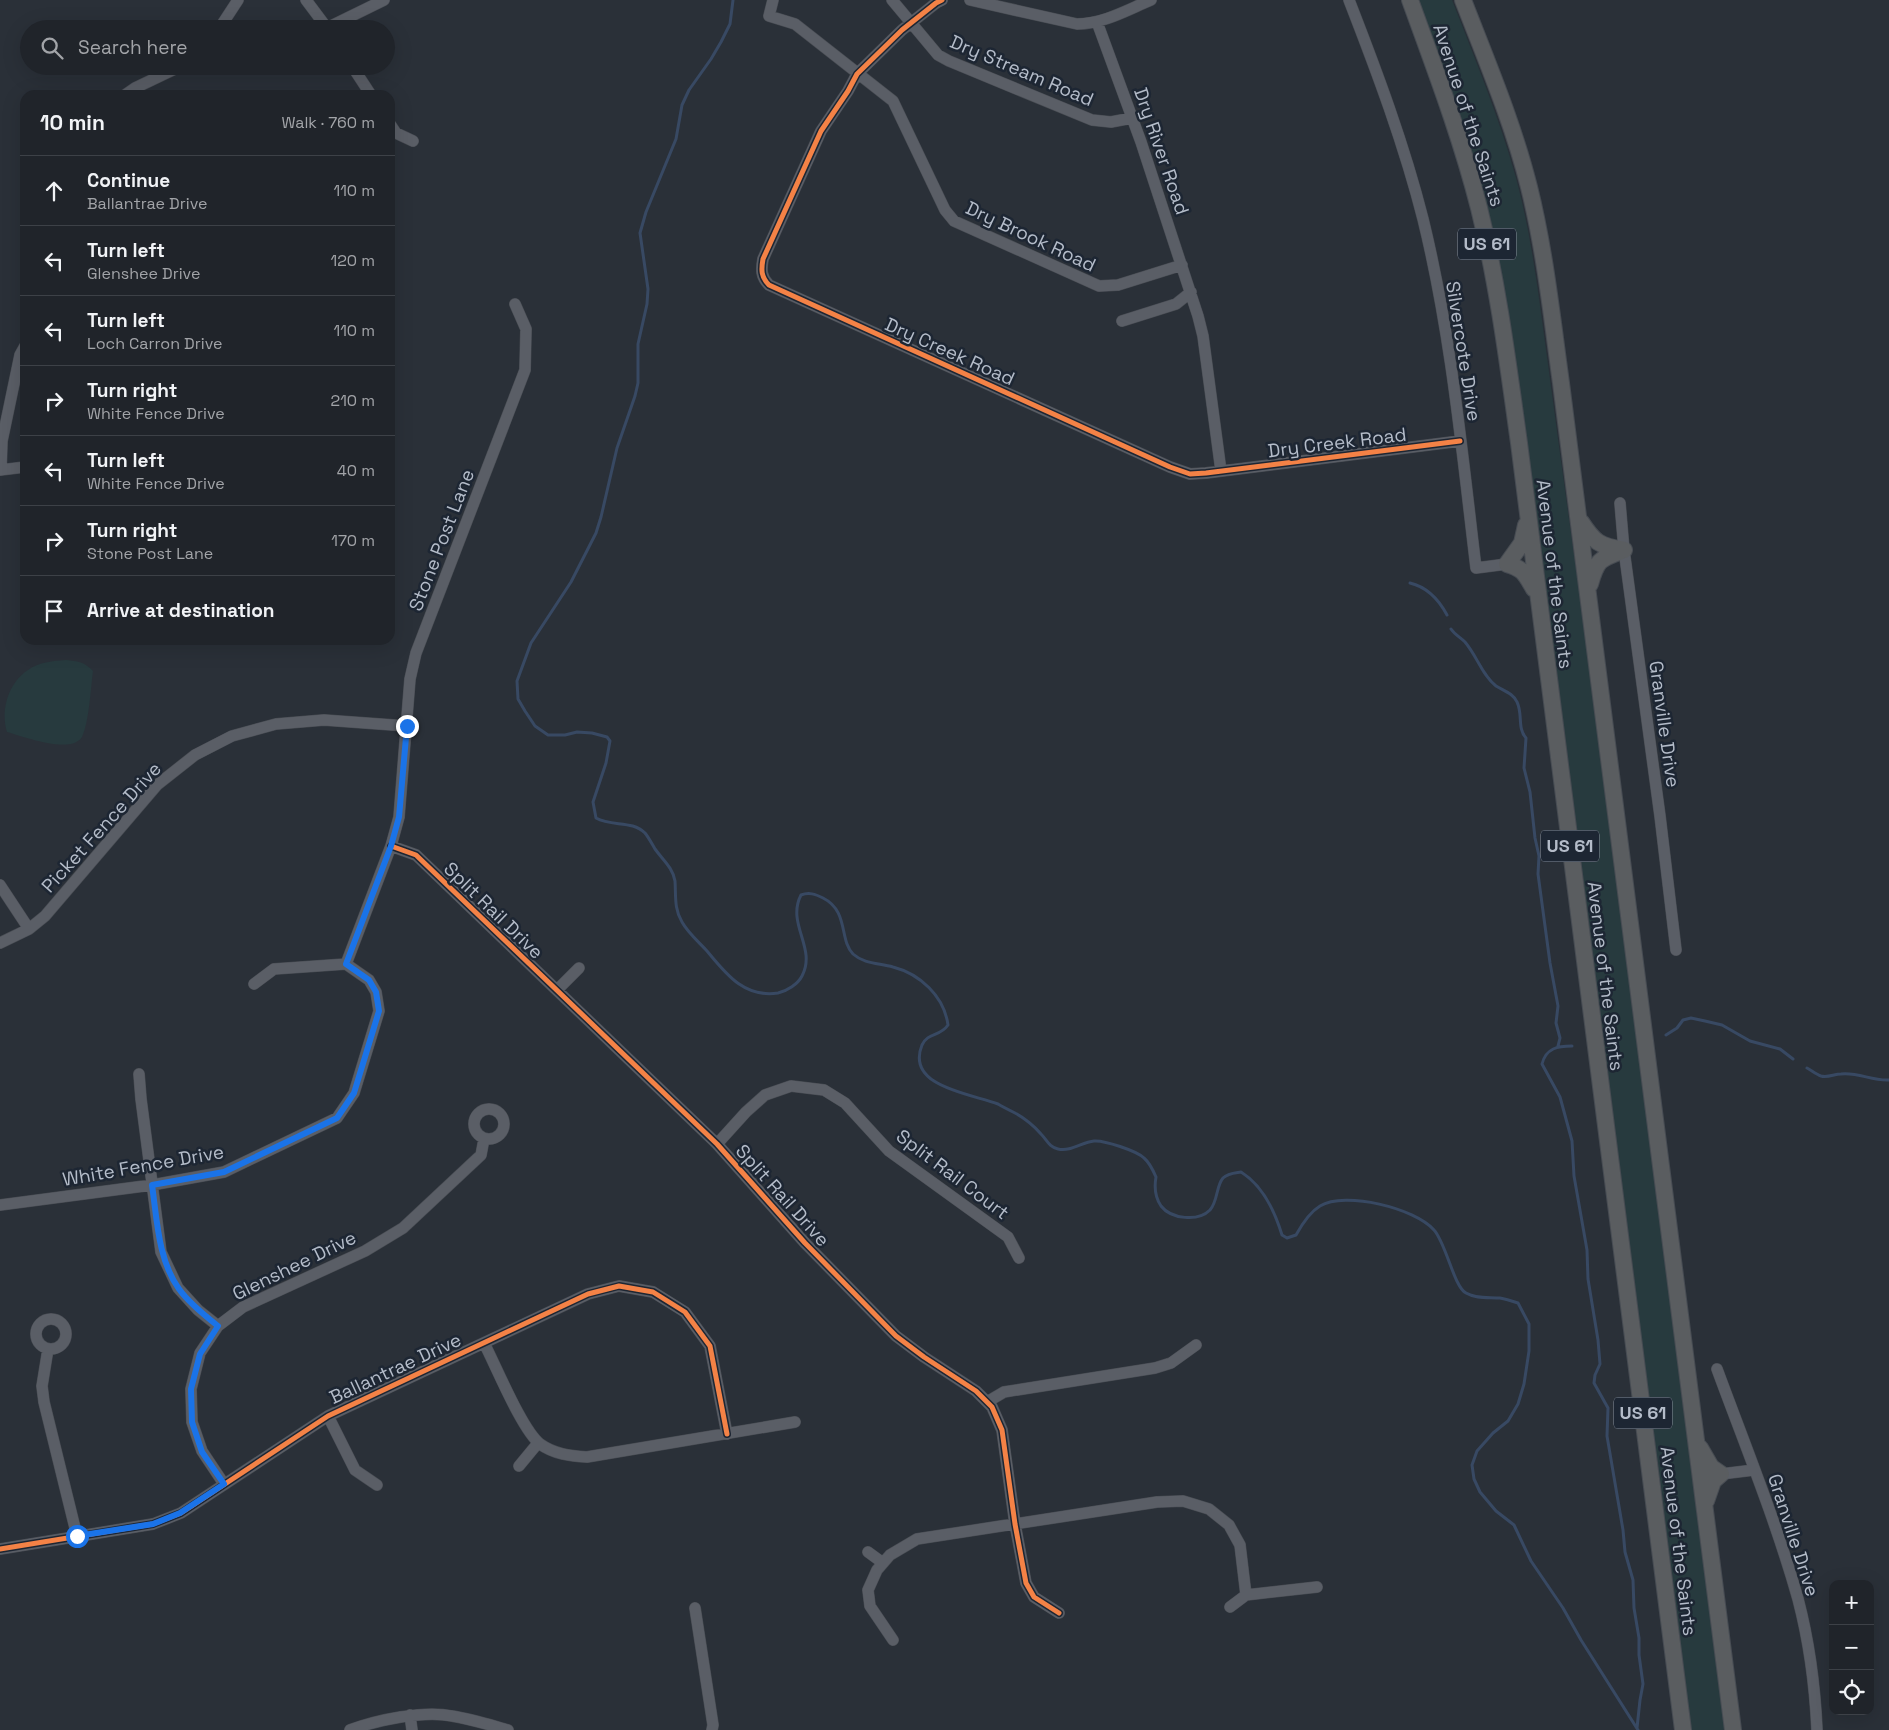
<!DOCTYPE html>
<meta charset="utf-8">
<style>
body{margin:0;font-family:"Space Grotesk",sans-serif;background:#2d3036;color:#f1f3f6}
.controls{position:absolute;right:15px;bottom:15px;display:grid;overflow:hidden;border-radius:10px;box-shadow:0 5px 20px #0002}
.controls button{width:45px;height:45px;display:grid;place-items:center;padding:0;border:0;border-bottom:1px solid #3d4147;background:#20242a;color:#f1f3f6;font:25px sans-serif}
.stop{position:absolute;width:15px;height:15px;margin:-11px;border:4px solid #1a73e8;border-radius:50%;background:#fff}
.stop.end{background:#1a73e8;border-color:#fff;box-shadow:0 1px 5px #0008}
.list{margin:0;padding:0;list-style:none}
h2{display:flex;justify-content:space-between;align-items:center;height:65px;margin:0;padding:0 20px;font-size:21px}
h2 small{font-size:16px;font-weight:400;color:#a2a4a8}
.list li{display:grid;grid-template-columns:32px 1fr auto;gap:15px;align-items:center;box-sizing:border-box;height:70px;padding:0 20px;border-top:1px solid #3d4147}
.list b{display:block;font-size:19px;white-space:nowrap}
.list p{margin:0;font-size:16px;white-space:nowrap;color:#a2a4a8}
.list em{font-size:16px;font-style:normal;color:#a2a4a8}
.icon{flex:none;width:28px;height:28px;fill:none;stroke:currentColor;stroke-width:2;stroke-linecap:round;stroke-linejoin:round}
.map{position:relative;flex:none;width:1889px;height:1730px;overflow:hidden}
.search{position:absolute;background:#20242a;box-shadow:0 5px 20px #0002;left:20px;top:20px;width:375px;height:55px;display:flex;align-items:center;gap:12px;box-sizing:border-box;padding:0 18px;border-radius:28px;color:#a2a4a8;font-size:19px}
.panel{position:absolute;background:#20242a;box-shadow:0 5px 20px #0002;left:20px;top:90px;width:375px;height:555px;border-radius:15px}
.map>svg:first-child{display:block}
</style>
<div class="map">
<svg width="1889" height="1730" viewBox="0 0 1889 1730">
<rect width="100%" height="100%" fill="#2a3038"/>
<!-- green -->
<path fill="#273a3e" d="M1416,0H1452C1475,59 1499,117 1516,178C1533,241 1540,307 1549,372C1560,454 1571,535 1583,616L1726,1730H1690L1546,597L1536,510L1512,339Z
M66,660C77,661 85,662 93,671C91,686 89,723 82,737C71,755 22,736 7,732C0,710 9,682 28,670C39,662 53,661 66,660Z"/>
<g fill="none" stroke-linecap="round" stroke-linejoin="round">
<!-- stream -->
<path stroke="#384963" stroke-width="3" d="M733,0L730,24L721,42L711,59L689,90L682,105L676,139L646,212L640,233L648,289L647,304L638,344V383L635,396L617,448L601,517L596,533L571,582L531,643L517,681L518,699L525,711L535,726L548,735H565L577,732L592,733L607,737L610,741L606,763L593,802L596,818C612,827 632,820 645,833C649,838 652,844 655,849C663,860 673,868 675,881C676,896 674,909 682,922C688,933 699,942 707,951C726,974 744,998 778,993C787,991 798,984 802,976C817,948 786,924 801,895C809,892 815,894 823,898C849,911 839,940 853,954C864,964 879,963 893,967C920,974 944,996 948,1025C940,1037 928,1032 922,1045C905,1087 972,1094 998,1104C1003,1107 1009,1110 1015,1113C1024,1118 1034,1126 1041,1134C1047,1140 1049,1147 1058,1149C1071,1152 1082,1142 1094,1141C1104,1140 1137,1151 1144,1158C1150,1163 1153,1170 1156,1177C1154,1188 1155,1197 1161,1206C1171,1219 1198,1222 1210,1210C1218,1201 1216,1186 1223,1178C1228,1173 1235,1173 1241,1172C1262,1185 1275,1212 1282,1235L1287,1238L1296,1235C1301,1226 1310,1212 1320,1206C1345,1191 1415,1208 1434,1230C1446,1243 1454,1287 1466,1293C1476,1299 1489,1297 1500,1298C1506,1299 1512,1301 1518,1303L1529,1324V1351L1524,1384L1518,1404L1508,1421L1493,1433L1477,1451L1472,1465L1474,1479L1480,1492L1496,1511L1514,1525L1531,1561L1563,1608L1581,1640L1638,1730
M1410,583C1427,587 1439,600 1447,615
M1451,629C1455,635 1460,637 1465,642C1477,656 1482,675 1496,686C1504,691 1513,693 1517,702C1523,714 1517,728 1526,738L1524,768L1530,792L1535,838L1539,856L1538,874L1550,963L1558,1006L1556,1023L1560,1038L1558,1046
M1666,1035L1677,1028L1683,1020L1691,1018L1705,1021L1722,1025L1750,1041L1780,1049L1793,1059
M1572,1046C1558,1046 1546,1048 1542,1064L1560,1097L1572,1141L1574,1176L1587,1250L1588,1279L1598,1340L1600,1364L1595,1375L1594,1383L1608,1408L1607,1436L1623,1530L1625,1552L1633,1580L1634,1608L1639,1638V1655L1643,1684L1640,1700L1637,1728
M1807,1068C1811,1070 1816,1074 1821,1076C1828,1078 1834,1074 1841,1074C1858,1072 1872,1081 1889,1080"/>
<!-- minor casing -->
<g stroke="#484c53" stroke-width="12">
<path id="minor" d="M306,0L327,28L384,0
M773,0L769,16L795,24L893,101L945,210L954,221L1099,286L1118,285L1182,265
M892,0L938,55L949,61L1092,120L1111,122L1132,118
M942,0L936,3L902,30L857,74L848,91L821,131L763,259C761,270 761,277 769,285L1170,467L1190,474L1206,473L1460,441
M970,0L1077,24C1103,24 1127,10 1151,0
M1349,0C1377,72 1404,144 1423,219C1451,333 1462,452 1476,568L1507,564
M1097,22L1141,142L1198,316L1203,336L1221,471
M219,29L238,0
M352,66L371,95
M125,95L135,88L181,66
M390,124L396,133L413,141
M1122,321L1176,304L1191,292
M0,470L25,467
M1,470L2,441L20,355L25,346
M1620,503L1624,550L1660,816L1676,950
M391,846L416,855L717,1144L805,1243L896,1336L924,1357L976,1391L992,1407L1002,1430L1015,1524L1026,1583L1034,1597L1059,1613
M0,885L29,929
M0,943L29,929L45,916L157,785L195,755L232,736L276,724L324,720L407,726
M346,964L391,846L399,817L410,679L416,653L525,370L526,329L515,304
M557,990L579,968
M139,1074L141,1099L161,1252L178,1288L198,1310L218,1326
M474 1124a15 15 0 1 1 30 0a15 15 0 1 1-30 0Z
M717,1144L746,1112L765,1095L791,1086L824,1090L845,1103L889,1151L1008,1237L1019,1258
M0,1205L152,1185L224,1172L337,1118L354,1093L379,1011L376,992L369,980L346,964L274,969L254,984
M36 1334a15 15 0 1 1 30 0a15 15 0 1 1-30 0Z
M484,1343C496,1366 522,1430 540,1444C554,1454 570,1456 587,1457L795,1422
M48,1349L42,1386L44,1402L77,1536
M1717,1369C1745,1445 1776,1521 1798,1599C1809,1641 1815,1686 1817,1730
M987,1402L1004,1392L1155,1368L1171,1363L1196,1345
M328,1416L355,1470L377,1485
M519,1466L538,1443
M1721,1474L1754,1470
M224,1484L202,1451L192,1422L191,1389L200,1353L218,1326L243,1307L365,1251L403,1228L481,1155L484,1139
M0,1549L153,1524L181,1513L328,1416L588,1294L619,1286L653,1292L685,1312L710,1346L727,1434
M868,1552L883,1563
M1230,1607L1246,1595
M695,1608L713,1725L712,1730
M893,1640L870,1606L868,1590L877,1570L890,1555L917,1539L1157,1502L1183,1501L1209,1509L1229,1525L1240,1545L1246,1595L1317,1587
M410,1715L412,1730
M350,1730C377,1720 424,1710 452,1716C471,1719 490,1725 508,1730"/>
</g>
<!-- highway casing -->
<g stroke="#474c53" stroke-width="18">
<path id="highway" d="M1410,0C1435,69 1461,137 1479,208C1498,285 1508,364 1519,443L1683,1730
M1463,0C1487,62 1513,123 1529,187C1545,251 1552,318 1561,383L1733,1730
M1581,522C1594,542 1599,546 1624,550
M1526,525L1522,543L1507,564C1524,569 1525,574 1534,589
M1590,584C1597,559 1600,559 1624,550
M1700,1448L1711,1467L1721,1474L1713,1481L1706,1501"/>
</g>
<!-- minor -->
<use href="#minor" stroke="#5a5e66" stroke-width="11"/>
<!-- highway -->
<use href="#highway" stroke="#5a5d60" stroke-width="16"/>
<!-- cycleway casing -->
<g stroke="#1d2633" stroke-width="8">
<path id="cycleway" d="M942,0L936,3L902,30L857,74L848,91L821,131L763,259C761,270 761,277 769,285L1170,467L1190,474L1206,473L1460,441
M391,846L416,855L717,1144L805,1243L896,1336L924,1357L976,1391L992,1407L1002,1430L1015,1524L1026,1583L1034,1597L1059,1613
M0,1549L153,1524L181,1513L328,1416L588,1294L619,1286L653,1292L685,1312L710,1346L727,1434"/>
</g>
<!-- cycleway -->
<use href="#cycleway" stroke="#f48246" stroke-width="5"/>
</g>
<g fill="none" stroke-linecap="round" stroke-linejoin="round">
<!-- route -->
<path stroke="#1a73e8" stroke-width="6" d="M77,1536L153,1524L180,1513L224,1484L202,1452L192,1422L191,1389L200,1354L218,1326C204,1315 189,1303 179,1289C158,1260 157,1219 152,1185L224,1172L337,1118L354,1093L379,1011L376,992L369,980L346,964L391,846L399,817L407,726"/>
</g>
<g text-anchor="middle" stroke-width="5" stroke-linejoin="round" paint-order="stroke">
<!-- shield labels -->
<g fill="#1d2633" stroke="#878f9c" stroke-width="1">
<rect x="1458" y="228.5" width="58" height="31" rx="4"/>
<rect x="1541" y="830.5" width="58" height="31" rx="4"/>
<rect x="1614" y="1397.5" width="58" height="31" rx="4"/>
</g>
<g font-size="18" font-weight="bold" fill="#b4bcc9">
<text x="1487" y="250">US 61</text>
<text x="1570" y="852">US 61</text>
<text x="1643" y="1419">US 61</text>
</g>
<!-- street labels -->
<g font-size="19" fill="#b4bcc9" stroke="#1d2633">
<text transform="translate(1022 70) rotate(23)" y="7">Dry Stream Road</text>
<text transform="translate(1469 115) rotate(72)" y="7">Avenue of the Saints</text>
<text transform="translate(1162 151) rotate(71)" y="7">Dry River Road</text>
<text transform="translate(1031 236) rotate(25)" y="7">Dry Brook Road</text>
<text transform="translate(950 351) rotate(24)" y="7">Dry Creek Road</text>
<text transform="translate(1464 351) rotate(81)" y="7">Silvercote Drive</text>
<text transform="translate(1337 442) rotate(-7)" y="7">Dry Creek Road</text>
<text transform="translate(441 540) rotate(-69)" y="7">Stone Post Lane</text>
<text transform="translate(1555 574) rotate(83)" y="7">Avenue of the Saints</text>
<text transform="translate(1665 724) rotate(82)" y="7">Granville Drive</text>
<text transform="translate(101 827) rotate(-48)" y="7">Picket Fence Drive</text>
<text transform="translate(494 910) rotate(44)" y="7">Split Rail Drive</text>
<text transform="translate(1606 976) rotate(83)" y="7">Avenue of the Saints</text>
<text transform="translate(143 1165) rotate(-10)" y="7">White Fence Drive</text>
<text transform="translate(953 1174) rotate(37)" y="7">Split Rail Court</text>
<text transform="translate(783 1195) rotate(48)" y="7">Split Rail Drive</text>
<text transform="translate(294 1265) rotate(-26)" y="7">Glenshee Drive</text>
<text transform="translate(395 1368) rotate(-25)" y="7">Ballantrae Drive</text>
<text transform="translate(1794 1535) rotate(72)" y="7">Granville Drive</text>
<text transform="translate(1679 1541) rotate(83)" y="7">Avenue of the Saints</text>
</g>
</g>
</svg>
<div class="controls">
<button>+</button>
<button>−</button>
<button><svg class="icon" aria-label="locate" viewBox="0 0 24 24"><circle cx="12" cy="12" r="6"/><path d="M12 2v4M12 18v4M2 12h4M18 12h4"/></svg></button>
</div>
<div class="stop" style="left:77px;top:1536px"></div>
<div class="stop end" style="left:407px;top:726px"></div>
<div class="search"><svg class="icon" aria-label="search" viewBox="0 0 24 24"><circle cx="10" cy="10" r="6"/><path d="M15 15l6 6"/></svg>Search here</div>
<section class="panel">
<h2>10 min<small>Walk · 760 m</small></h2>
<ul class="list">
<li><svg class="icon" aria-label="ahead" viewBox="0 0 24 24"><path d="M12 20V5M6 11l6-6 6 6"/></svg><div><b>Continue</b><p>Ballantrae Drive</p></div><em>110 m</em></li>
<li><svg class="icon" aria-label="left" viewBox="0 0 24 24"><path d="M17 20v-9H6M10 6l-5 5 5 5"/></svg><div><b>Turn left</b><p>Glenshee Drive</p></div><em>120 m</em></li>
<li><svg class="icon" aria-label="left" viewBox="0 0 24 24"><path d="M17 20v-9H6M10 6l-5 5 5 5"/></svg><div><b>Turn left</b><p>Loch Carron Drive</p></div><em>110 m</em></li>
<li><svg class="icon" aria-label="right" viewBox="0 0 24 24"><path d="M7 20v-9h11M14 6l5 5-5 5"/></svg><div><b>Turn right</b><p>White Fence Drive</p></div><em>210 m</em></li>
<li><svg class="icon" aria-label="left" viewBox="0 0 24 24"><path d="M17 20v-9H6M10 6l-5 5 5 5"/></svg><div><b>Turn left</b><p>White Fence Drive</p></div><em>40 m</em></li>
<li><svg class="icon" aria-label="right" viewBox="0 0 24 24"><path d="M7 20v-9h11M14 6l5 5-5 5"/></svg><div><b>Turn right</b><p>Stone Post Lane</p></div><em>170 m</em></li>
<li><svg class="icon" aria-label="arrive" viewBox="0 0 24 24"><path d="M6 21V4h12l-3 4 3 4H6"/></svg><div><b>Arrive at destination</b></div></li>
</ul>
</section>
</div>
